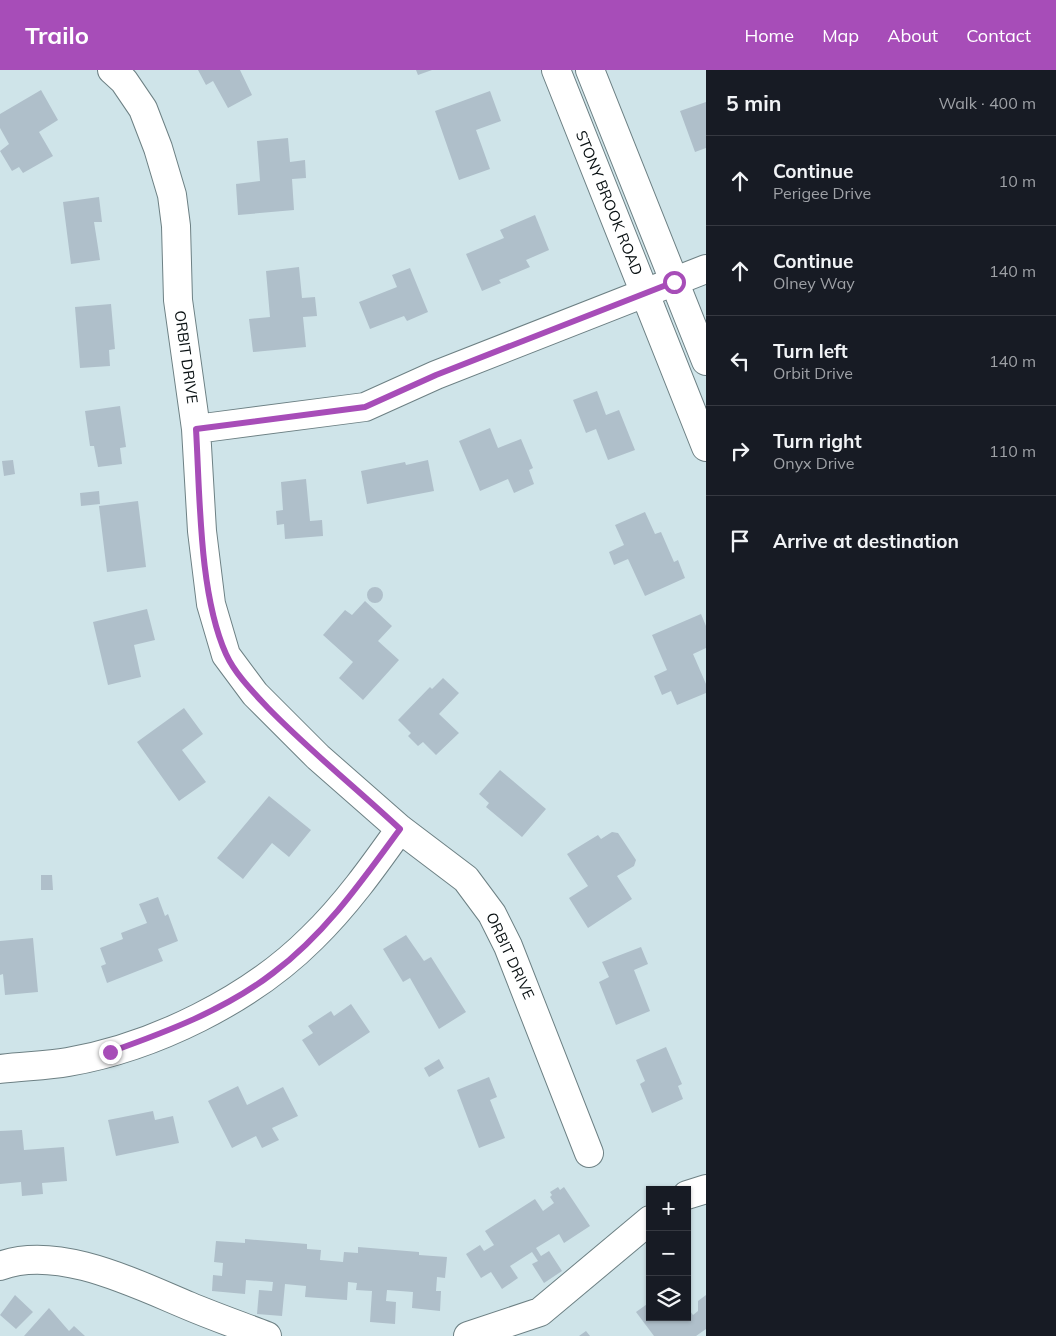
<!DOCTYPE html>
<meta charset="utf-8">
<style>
body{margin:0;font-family:Mulish,sans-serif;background:#242831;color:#f1f3f6}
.controls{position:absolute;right:15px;bottom:15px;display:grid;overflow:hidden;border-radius:0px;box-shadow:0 1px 4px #0004}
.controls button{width:45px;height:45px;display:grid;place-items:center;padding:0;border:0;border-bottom:1px solid #363941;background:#171b24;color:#f1f3f6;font:25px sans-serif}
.stop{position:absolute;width:15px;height:15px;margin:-11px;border:4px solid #a74db8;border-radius:50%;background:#fff}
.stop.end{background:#a74db8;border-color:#fff;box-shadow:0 1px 5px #0008}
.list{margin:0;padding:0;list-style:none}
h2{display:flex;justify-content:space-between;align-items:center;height:65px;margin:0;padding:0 20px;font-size:21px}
h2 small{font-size:16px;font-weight:400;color:#9ea1a6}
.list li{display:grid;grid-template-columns:32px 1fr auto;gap:15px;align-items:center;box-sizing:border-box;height:90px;padding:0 20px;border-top:1px solid #363941}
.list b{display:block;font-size:19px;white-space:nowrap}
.list p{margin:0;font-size:16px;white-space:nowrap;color:#9ea1a6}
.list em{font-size:16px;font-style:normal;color:#9ea1a6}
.icon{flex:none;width:28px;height:28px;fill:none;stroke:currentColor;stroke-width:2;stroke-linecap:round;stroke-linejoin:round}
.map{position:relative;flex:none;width:706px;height:1266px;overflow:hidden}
header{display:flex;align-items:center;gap:30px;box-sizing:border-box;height:70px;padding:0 25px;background:#a74db8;color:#fff}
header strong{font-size:24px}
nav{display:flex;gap:28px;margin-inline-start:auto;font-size:18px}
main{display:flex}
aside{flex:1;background:#171b24}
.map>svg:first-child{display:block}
</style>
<header>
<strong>Trailo</strong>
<nav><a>Home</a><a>Map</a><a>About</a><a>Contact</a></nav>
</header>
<main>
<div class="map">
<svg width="706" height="1266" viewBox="0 0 706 1266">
<rect width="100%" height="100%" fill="#cfe4e9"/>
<!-- building -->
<path fill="#afbfca" d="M198,0H240L252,25L228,38L213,11L206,15Z
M416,0H432L418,5Z
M41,20L58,50L39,62L53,86L23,103L19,97L12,101L0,81L9,74L0,58V44Z
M490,21L501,51L476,60L490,99L459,110L435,41Z
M706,32V78L695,82L680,41Z
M288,68L290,92L305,90L306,108L292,109L294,140L238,145L236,114L260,111L257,71Z
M99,127L102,152H94L100,190L71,194L63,132Z
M535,145L549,180L526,190L530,197L499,210L501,213L482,221L466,184L504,168L500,160Z
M299,197L302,228L315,227L317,246L303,247L306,277L253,282L249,249L270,247L266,201Z
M410,198L428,242L407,251L404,246L370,259L359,232L397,217L392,205Z
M111,234L115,279L109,280L110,296L80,298L75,237Z
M597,321L606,345L619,340L635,380L608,390L596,359L586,363L573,330Z
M120,336L126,377L120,378L122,394L98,397L94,376H90L85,341Z
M490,358L498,378L521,369L533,398L529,400L534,414L514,423L508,409L480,421L459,371Z
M13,390L15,404L4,406L2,391Z
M428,390L434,421L367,434L361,401L405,392L406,395Z
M306,409L310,451L322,450L323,466L285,469L284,454L277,455L276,441L283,440L281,412Z
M99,421L100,434L81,436L80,423Z
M138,431L146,497L107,502L99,436Z
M645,442L655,464L661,462L674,492L678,490L685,508L645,526L628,489L614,495L609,482L624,475L615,455Z
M367 525a8 8 0 1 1 16 0a8 8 0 1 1-16 0Z
M365,531L392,556L378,571L399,590L363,630L339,608L353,592L323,565L345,540L352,545Z
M147,539L155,570L134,575L141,607L108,615L93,552Z
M701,544L706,556V578L693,584L706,614V623L677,635L671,621L662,625L654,606L667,600L652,565Z
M443,608L459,623L439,644L459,663L436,685L423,672L418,676L408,666L411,663L398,650L430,617L432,619Z
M184,638L203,664L182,680L206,712L179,731L137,672Z
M500,700L546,739L522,767L486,737L489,733L479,724Z
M269,726L311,760L289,787L272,773L243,809L217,788Z
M612,762L618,763L636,790L634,796L617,806L632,829L588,858L569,828L588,816L567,784L598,765L601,769Z
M41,805H52L53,820H41Z
M158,827L165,846L168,844L178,871L158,879L163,891L107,913L101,896L106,894L100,878L123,869L121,863L147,853L139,834Z
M406,865L424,891L431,887L466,942L439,959L410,908L403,912L383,879Z
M33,868L38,922L5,925L3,904L0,905V871Z
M641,877L648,894L634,900L650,941L616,955L599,912L609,907L602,892Z
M351,934L370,962L319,996L302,970L313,963L308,956L331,941L334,946Z
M666,977L682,1014L678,1016L683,1029L652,1043L640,1014L645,1011L636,990Z
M439,989L444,998L429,1007L424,998Z
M489,1007L497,1027L490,1030L505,1068L479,1078L457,1020Z
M238,1016L247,1035L283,1017L298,1046L272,1058L279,1070L262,1078L256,1066L232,1078L208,1031Z
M153,1041L155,1050L173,1046L179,1073L116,1086L108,1050Z
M22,1060L24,1080L64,1077L67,1111L42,1113L43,1124L22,1126L21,1112L0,1114V1061Z
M558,1117L560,1120L564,1117L590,1156L564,1173L559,1164L536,1178L541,1186L549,1181L562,1201L544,1213L532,1194L538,1191L532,1182L510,1196L518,1208L502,1219L491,1202L481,1208L466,1184L480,1175L484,1181L494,1175L485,1161L535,1129L543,1141L554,1133L550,1127L552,1125L550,1122Z
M245,1169L307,1174V1179L321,1180L320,1190L343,1192L344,1182L358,1183V1177L419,1182V1185L447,1187L445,1208L437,1207L436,1221H441L440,1241L412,1238L413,1222L387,1220L386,1231L396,1232L395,1254L370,1252L372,1221L356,1220L357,1213L348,1212L347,1230L305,1227L306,1216L285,1214L282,1246L257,1244L259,1220L272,1221L273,1212L246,1210L245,1224L212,1221L213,1205L222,1206L223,1193L214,1192L216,1171L245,1173Z
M15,1225L33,1242L16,1259L0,1245Z
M706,1225V1259L696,1266H654L636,1242L650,1232V1247H687V1237L693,1245L698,1241V1231Z
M49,1238L69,1261L74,1256L85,1266H24Z
M586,1261L590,1266H579Z"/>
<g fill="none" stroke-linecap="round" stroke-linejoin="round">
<!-- minor casing -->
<g stroke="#6d8084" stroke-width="30">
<path id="minor" d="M112,0L124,11L143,39L158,78L172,125L176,156L178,230L196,359L202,461L211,534L226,585L255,624L318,687L400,759L466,809L492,844L508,876L589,1083
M196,359L365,337L436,305L706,199
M0,999C22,996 46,996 68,992C154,977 250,930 312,868C346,835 373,797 400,759
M687,1125L706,1119
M0,1196C57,1174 136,1214 189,1236C215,1247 241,1256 267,1266
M468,1266L540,1242L650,1150"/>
</g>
<!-- major casing -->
<g stroke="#6d8084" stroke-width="30">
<path id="major" d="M556,0L706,377
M590,0L706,291"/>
</g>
<!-- minor -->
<use href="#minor" stroke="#fff" stroke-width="28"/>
<!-- major -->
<use href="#major" stroke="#fff" stroke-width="28"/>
</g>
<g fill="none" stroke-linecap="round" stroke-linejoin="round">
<!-- route -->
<path stroke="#a74db8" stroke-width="6" d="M110,982C166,962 225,940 273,903C325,864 362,811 400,759C356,718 310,681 268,638C253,622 235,604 226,584C199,524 200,426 196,359L365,337L436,305L674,212"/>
</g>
<g text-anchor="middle" stroke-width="5" stroke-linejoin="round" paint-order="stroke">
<!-- street labels -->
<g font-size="15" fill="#091012" stroke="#fff">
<text transform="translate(609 133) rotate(68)" y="5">STONY BROOK ROAD</text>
<text transform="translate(186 287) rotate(82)" y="5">ORBIT DRIVE</text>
<text transform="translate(510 886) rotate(65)" y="5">ORBIT DRIVE</text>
</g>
</g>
</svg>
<div class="controls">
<button>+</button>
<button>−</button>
<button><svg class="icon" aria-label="layers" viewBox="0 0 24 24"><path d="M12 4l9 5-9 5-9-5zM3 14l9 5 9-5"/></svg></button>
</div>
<div class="stop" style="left:674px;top:212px"></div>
<div class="stop end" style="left:110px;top:982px"></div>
</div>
<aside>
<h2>5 min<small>Walk · 400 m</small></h2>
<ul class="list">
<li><svg class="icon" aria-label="ahead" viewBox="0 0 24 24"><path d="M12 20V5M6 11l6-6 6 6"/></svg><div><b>Continue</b><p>Perigee Drive</p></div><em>10 m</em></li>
<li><svg class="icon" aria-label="ahead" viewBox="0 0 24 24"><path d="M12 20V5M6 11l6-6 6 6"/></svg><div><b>Continue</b><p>Olney Way</p></div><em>140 m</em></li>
<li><svg class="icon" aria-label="left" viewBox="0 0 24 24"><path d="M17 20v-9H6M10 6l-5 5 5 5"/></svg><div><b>Turn left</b><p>Orbit Drive</p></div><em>140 m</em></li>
<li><svg class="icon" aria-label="right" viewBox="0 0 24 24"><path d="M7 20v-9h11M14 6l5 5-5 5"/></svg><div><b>Turn right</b><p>Onyx Drive</p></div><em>110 m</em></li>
<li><svg class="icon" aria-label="arrive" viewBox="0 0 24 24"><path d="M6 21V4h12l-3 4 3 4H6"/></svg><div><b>Arrive at destination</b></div></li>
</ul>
</aside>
</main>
